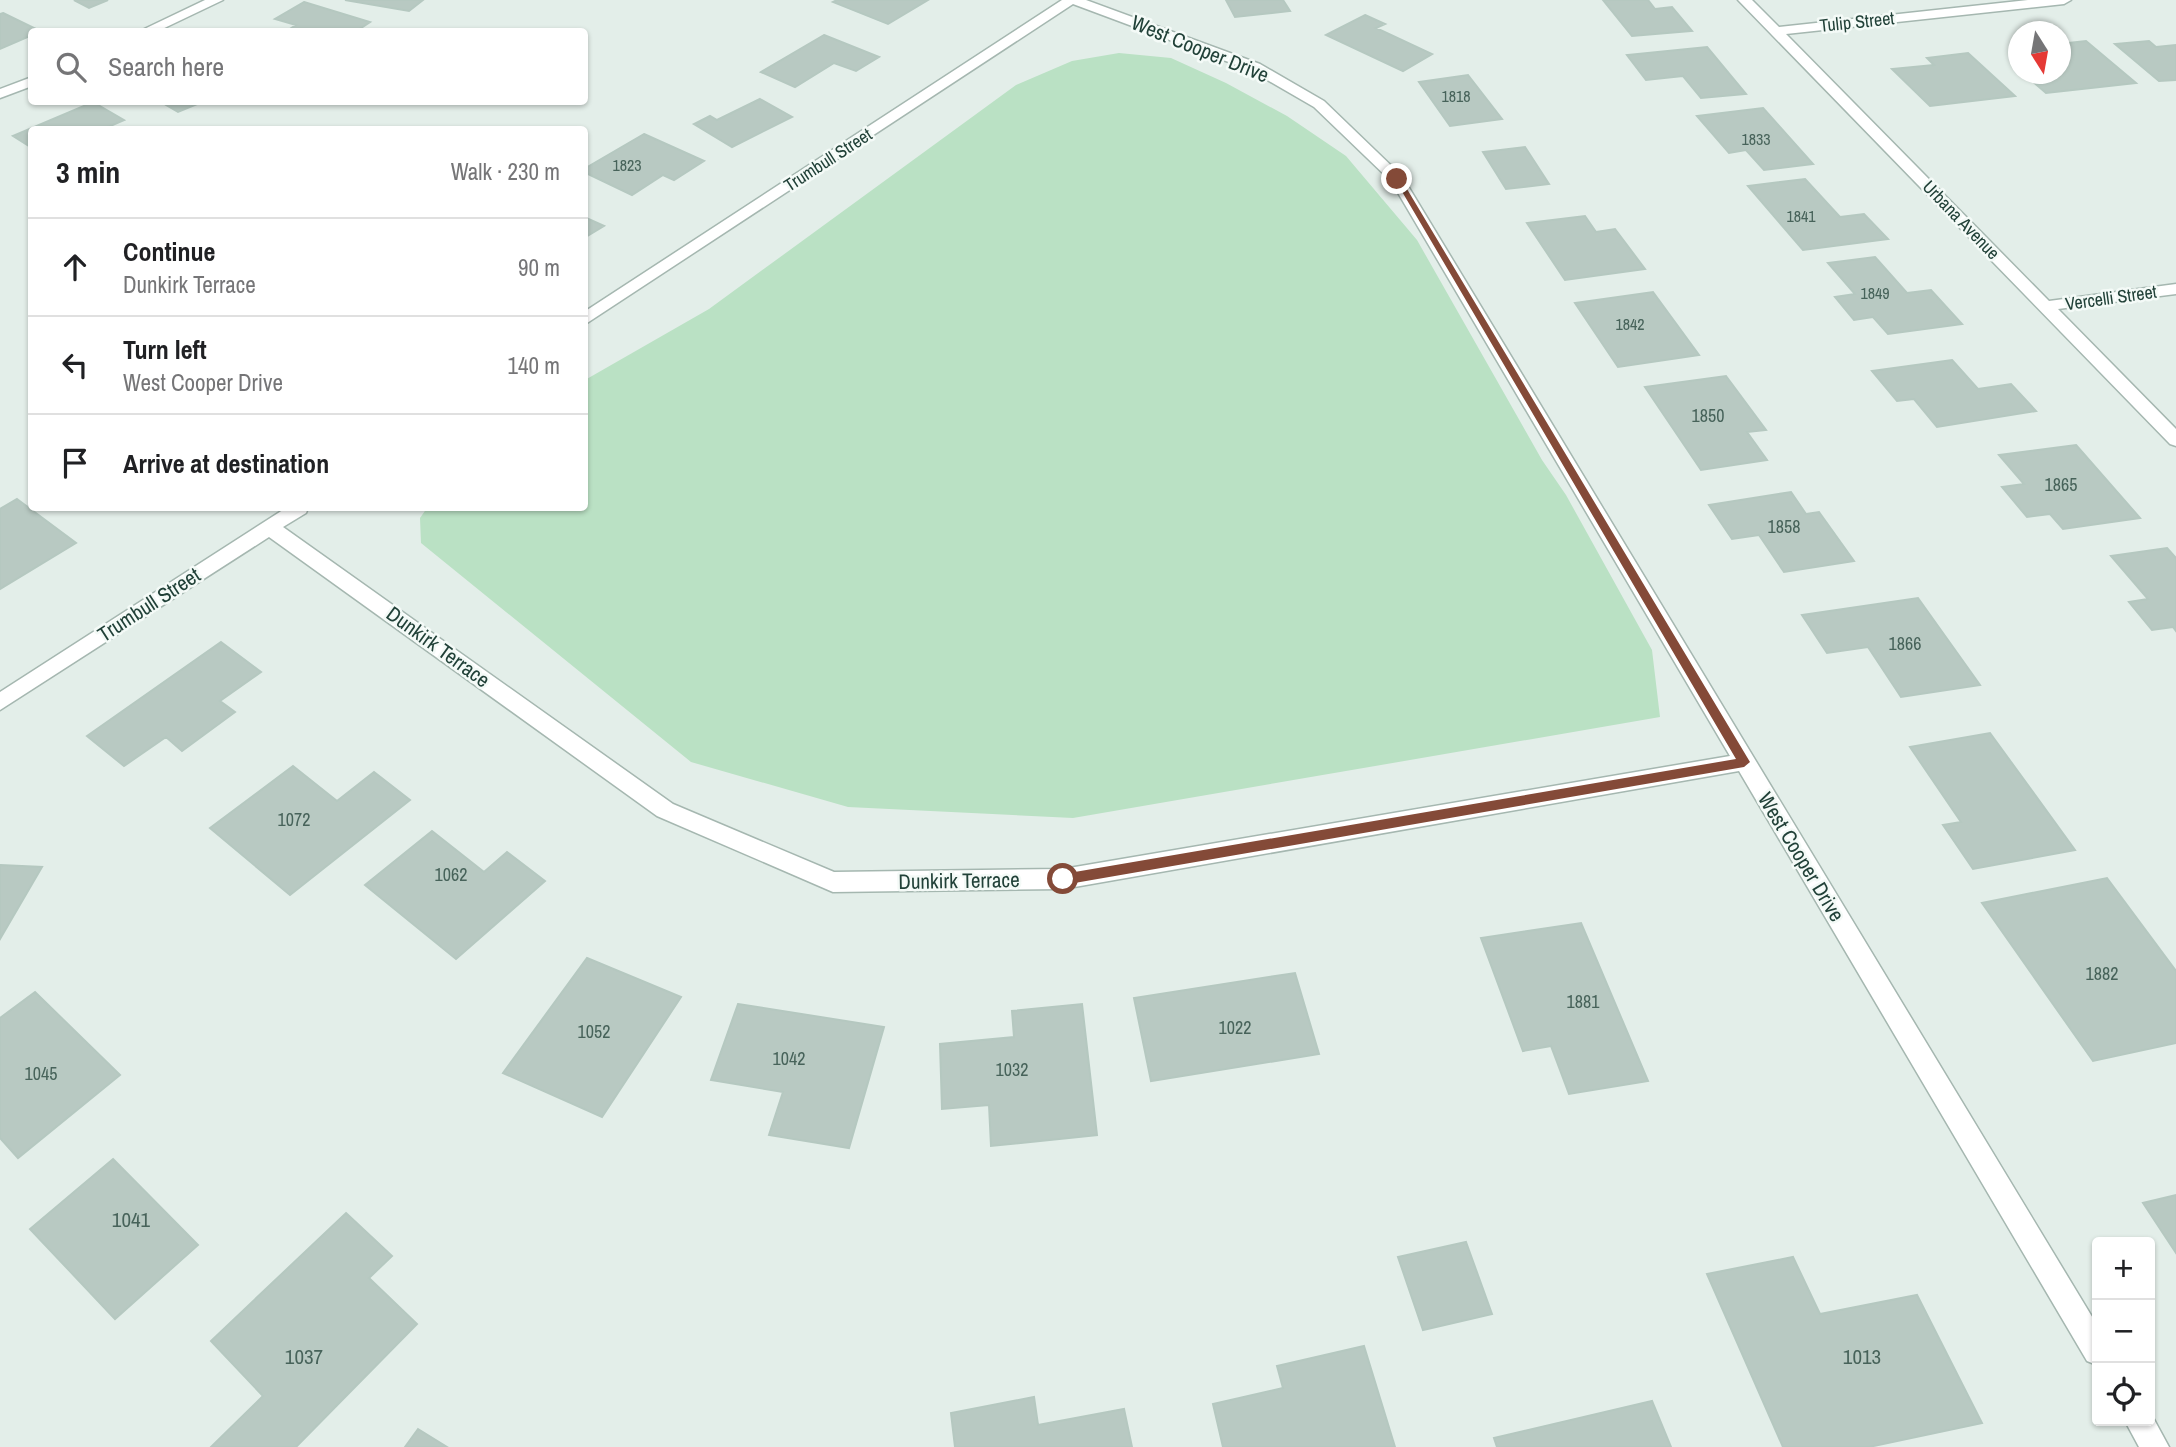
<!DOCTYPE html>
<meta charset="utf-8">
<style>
body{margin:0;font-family:"Archivo Narrow",sans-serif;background:#f6f6f6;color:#202124}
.controls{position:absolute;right:21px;bottom:21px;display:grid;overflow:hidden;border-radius:7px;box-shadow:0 2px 5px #0004}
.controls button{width:63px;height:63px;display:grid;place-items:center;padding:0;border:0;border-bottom:2px solid #e0e0e0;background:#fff;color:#202124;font:35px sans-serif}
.compass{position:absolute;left:2008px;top:21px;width:63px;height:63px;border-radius:50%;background:#fff;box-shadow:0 2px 5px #0004;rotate:169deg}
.stop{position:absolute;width:21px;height:21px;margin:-16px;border:5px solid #844a38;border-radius:50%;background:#fff}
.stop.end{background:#844a38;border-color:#fff;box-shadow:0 2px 7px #0008}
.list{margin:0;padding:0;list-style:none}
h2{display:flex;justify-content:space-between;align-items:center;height:91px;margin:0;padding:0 28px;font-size:30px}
h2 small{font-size:23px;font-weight:400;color:#757577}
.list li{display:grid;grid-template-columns:46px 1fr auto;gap:21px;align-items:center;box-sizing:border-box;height:98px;padding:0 28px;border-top:2px solid #e0e0e0}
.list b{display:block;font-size:26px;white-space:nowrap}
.list p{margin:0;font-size:23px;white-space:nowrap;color:#757577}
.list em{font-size:23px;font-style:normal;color:#757577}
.icon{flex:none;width:38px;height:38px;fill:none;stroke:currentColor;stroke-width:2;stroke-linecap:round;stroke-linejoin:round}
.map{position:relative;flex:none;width:2176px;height:1447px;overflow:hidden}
.search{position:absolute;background:#fff;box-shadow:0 2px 5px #0004;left:28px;top:28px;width:560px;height:77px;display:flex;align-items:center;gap:18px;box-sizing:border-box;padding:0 24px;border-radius:7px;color:#757577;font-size:26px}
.panel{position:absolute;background:#fff;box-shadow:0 2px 5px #0004;left:28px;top:126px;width:560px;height:385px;border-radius:7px}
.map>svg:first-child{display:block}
</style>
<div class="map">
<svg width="2176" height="1447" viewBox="0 0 2176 1447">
<rect width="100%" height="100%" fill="#e3eee9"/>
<!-- green -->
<path fill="#bae1c4" d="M1119,53L1171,58L1226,83L1287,116L1346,156L1417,240L1542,460L1566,495L1652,650L1660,717L1073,818L848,807L691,762L421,543L420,518L427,508H584L585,380L709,309L1016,85L1072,61Z"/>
<!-- building -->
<path fill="#b8c9c2" stroke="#b5c8c0" stroke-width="2" d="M74,0H108L89,8Z
M345,0H423L409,11Z
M837,0H928L888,24L833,2Z
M1226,0H1283L1290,11L1235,17Z
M1603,0H1648L1655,9L1672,7L1692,31L1632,36Z
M304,2L370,22L355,32H285L296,25L275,19Z
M3,13L40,31L32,32V35L0,49V14Z
M1365,15L1385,24L1376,28L1432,54L1403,71L1326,35Z
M824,35L879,57L856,71L834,63L795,87L761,72Z
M2086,41L2136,83L2046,93L2024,74H2060V44Z
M2149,41L2156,47L2176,45V80L2159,81L2115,44Z
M1707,47L1746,94L1701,98L1683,76L1646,80L1627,55Z
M1968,53L2015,96L1930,106L1892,69L1934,65L1927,58Z
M1468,75L1502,119L1450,126L1419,82Z
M760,99L792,117L732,147L694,124L710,116L717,120Z
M93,102L124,120L101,130H32V148L13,136Z
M161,102H202L178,112Z
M1763,108L1813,164L1764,170L1746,150L1729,153L1697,116Z
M644,134L704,161L674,180L663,175L632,195L584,172V169Z
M1525,147L1549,184L1506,189L1483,152Z
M1805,179L1840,217L1864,214L1888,239L1803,250L1748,186Z
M1585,216L1596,232L1615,229L1645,269L1565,280L1527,223Z
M584,217L604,226L584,238Z
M1875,257L1907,293L1931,290L1962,324L1888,334L1873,317L1854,320L1835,297L1855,294L1828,263Z
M1653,292L1699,355L1618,367L1575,303Z
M1952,360L1978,389L2011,384L2036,411L1937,427L1914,399L1897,401L1872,371Z
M1726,376L1766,430L1747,432L1767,460L1701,470L1645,387Z
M2076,445L2140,518L2063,529L2050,514L2027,517L2002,487L2024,484L1999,455Z
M1791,492L1806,514L1819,512L1854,561L1784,572L1759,535L1732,539L1709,505Z
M17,499L76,543L0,589V509Z
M2167,548L2176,558V631L2173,627L2152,630L2129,602L2148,599L2111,556Z
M1918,598L1980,685L1901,697L1868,647L1827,653L1802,615Z
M221,642L261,672L220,701L235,712L182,751L166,737L124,766L87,736Z
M1990,733L2075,850L1973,869L1943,825L1961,822L1910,747Z
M293,766L337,801L374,772L410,800L290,895L210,828Z
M432,831L484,872L507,852L545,881L456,959L365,885Z
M0,865L42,867L0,939Z
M2107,878L2176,971V1043L2093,1061L1982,903Z
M1581,923L1648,1081L1569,1094L1551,1046L1523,1051L1481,938Z
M587,958L681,997L602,1117L503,1073Z
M1295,973L1319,1054L1151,1081L1134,998Z
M35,992L120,1075L18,1158L0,1138V1018Z
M738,1004L884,1027L849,1148L769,1135L783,1092L711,1080Z
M1082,1004L1097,1135L991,1146L989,1105L942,1109L940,1044L1014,1037L1012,1011Z
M113,1159L198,1245L115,1319L30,1229Z
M2176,1195V1253L2143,1203Z
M346,1213L392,1256L369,1278L417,1324L296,1447H211L263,1396L211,1341Z
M1466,1242L1492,1314L1423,1330L1398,1257Z
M1793,1257L1820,1314L1917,1295L1982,1423L1869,1447H1783L1707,1274Z
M1364,1346L1395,1447H1223L1213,1404L1283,1388L1277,1366Z
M1034,1397L1038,1425L1124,1409L1132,1447H955L951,1413Z
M1652,1401L1671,1447H1497L1494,1438Z
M418,1429L447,1447H405Z"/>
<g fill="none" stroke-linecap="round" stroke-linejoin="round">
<!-- minor casing -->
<g stroke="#a5b7b0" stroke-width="3">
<path id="minor" d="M205,0H223L156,32H138Z
M1062,0H1086L1260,64L1324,101L1402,176L2097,1325V1365L2087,1361L1739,771L1063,889L833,892L657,816L269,537L0,710V692L286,508H308L306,513L283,527L673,804L834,872L1063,869L1730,756L1391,181L1314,107L1250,70L1073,4L584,325V312Z
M1738,0H1752L1779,27L2028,0H2071L2064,4L1786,34L2049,301L2176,284V294L2058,309L2176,429V446L2170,444Z
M32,77V86L0,98V89Z
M2150,1412L2169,1447H2139L2125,1421H2150Z"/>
</g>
<!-- minor -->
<use href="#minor" fill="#fff" fill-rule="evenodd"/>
</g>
<!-- route -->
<path fill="#844a38" d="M1394,178L1401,179L1750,762L1744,767L1063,885L1058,883V876L1063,874L1736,759Z"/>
<g text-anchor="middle" stroke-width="5" stroke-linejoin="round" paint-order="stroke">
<!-- far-number labels -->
<g font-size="16" fill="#47635a">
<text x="1456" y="102">1818</text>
<text x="1756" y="145">1833</text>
<text x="627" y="171">1823</text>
<text x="1801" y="222">1841</text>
<text x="1875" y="299">1849</text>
<text x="1630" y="330">1842</text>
</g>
<!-- far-street labels -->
<g font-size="18" fill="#214138" stroke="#f4faf7">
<text transform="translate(1857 22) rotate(-6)" y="6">Tulip Street</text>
<text transform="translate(828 160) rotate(-33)" y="6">Trumbull Street</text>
<text transform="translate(1961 220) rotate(46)" y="6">Urbana Avenue</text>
<text transform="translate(2111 298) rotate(-8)" y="6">Vercelli Street</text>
</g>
<!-- number labels -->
<g font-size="18" fill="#47635a">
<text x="1708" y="422">1850</text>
<text x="2061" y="491">1865</text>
<text x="1784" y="533">1858</text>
<text x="1905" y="650">1866</text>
<text x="294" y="826">1072</text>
<text x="451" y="881">1062</text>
<text x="2102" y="980">1882</text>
<text x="1583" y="1008">1881</text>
<text x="1235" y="1034">1022</text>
<text x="594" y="1038">1052</text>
<text x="789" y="1065">1042</text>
<text x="1012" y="1076">1032</text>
<text x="41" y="1080">1045</text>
</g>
<!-- street labels -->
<g font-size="21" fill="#214138" stroke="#f4faf7">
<text transform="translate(1200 49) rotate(22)" y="7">West Cooper Drive</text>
<text transform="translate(149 605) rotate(-33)" y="7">Trumbull Street</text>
<text transform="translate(438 647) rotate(36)" y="7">Dunkirk Terrace</text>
<text transform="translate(1801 857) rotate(59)" y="7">West Cooper Drive</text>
<text transform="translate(959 881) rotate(-1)" y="7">Dunkirk Terrace</text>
</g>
<!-- near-number labels -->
<g font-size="21" fill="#47635a">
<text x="131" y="1227">1041</text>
<text x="304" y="1364">1037</text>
<text x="1862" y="1364">1013</text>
</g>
</g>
</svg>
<div class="controls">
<button>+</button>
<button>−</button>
<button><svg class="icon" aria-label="locate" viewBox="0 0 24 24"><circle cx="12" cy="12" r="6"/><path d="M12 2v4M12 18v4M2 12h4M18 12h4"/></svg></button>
</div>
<svg class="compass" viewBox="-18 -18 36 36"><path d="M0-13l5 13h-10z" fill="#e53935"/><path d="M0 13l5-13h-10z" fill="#757577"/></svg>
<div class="stop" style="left:1063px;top:879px"></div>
<div class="stop end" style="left:1397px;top:179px"></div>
<div class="search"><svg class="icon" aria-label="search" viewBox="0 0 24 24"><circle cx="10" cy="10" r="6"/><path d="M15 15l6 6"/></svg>Search here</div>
<section class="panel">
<h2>3 min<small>Walk · 230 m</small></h2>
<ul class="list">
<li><svg class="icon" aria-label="ahead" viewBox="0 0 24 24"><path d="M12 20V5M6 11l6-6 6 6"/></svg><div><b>Continue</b><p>Dunkirk Terrace</p></div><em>90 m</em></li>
<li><svg class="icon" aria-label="left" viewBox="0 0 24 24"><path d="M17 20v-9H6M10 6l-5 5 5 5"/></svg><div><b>Turn left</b><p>West Cooper Drive</p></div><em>140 m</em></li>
<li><svg class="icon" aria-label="arrive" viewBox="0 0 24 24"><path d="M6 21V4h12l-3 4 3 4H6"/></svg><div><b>Arrive at destination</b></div></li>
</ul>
</section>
</div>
